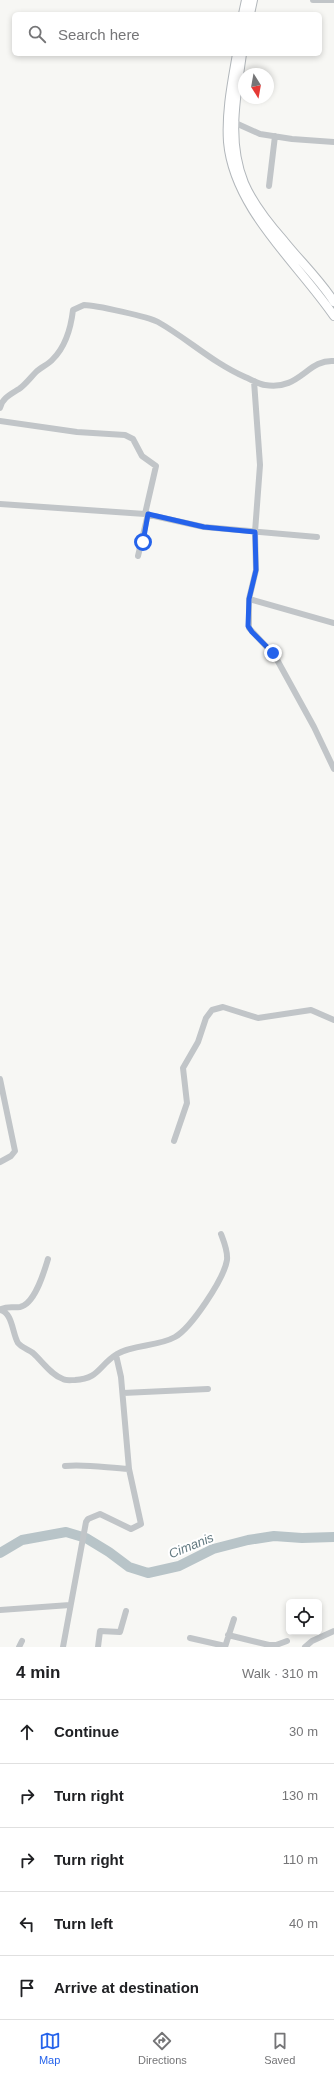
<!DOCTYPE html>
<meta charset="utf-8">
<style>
body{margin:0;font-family:Arial,sans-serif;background:#f6f6f6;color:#202124}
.controls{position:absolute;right:12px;bottom:12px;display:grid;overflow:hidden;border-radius:6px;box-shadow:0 2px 6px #0003}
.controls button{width:36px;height:36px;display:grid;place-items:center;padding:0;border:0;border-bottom:1px solid #e0e0e0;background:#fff;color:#202124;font:20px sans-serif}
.compass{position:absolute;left:238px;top:68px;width:36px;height:36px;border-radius:50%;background:#fff;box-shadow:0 2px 6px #0003;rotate:169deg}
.stop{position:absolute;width:12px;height:12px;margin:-9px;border:3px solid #2563eb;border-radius:50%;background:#fff}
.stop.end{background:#2563eb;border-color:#fff;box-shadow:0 1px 4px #0008}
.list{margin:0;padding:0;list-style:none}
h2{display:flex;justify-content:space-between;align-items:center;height:52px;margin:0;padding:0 16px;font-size:17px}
h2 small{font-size:13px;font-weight:400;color:#757577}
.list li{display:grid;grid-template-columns:26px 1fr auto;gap:12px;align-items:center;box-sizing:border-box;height:64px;padding:0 16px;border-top:1px solid #e0e0e0}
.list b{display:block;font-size:15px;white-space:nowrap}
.list em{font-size:13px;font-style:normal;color:#757577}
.icon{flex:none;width:22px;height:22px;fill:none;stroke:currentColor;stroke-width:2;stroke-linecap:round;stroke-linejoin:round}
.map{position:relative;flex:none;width:334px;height:1647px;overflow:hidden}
.search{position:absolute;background:#fff;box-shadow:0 2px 6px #0003;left:12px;right:12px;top:12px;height:44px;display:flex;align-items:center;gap:10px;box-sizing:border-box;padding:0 14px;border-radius:6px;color:#757577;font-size:15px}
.sheet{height:372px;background:#fff}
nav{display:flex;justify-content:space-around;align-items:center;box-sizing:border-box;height:56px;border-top:1px solid #e0e0e0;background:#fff;font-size:11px;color:#757577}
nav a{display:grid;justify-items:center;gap:2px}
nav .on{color:#2563eb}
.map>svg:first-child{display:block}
</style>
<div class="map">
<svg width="334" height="1647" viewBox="0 0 334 1647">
<rect width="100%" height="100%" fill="#f7f7f4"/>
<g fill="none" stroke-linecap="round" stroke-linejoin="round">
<!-- river -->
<path stroke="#b8c4c8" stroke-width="10" d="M0,1553L22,1540L66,1532L86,1538L109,1552L129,1567L148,1573L179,1566L213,1549L248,1540L274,1536L302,1538L334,1537"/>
<!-- major casing -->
<g stroke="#b2b7bb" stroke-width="10">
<path id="major" d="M243,14L246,0
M250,14L253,0
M237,54C232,83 226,112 228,142C234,209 297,262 334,316
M242,54C236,96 227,142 244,183C253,204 269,224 284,241C300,261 320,280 334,302"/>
</g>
<!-- minor -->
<path stroke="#c1c5c8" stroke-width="6" d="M313,0H333
M231,121L260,134L292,139L334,142
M269,186L275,136
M254,381L260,465L255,532L256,570L249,599L334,623
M0,408C2,398 11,394 19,389C25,385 31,377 36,372C41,367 49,364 53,359C66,346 71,327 73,310L84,305C95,305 149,317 158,322C188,339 213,363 245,377C252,380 259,384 265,385C300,391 307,359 334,361
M0,421L77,432L125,435L133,439L142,456L156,466L145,514
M0,504L145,514L204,527L317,537
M138,556L148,514
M249,599V628L275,656L314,727L334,769
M0,1079L15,1151L11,1156L0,1162
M174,1141L187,1103L183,1068L198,1042L206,1018L212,1010L223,1007L258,1018L311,1010L334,1020
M1,1309C8,1306 13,1308 20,1307C35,1304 44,1272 48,1259
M0,1310C13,1313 12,1333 18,1343C21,1347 29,1350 33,1353C42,1361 51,1375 63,1379C66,1381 71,1380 75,1380C99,1379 99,1365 117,1354C134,1344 157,1347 175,1337C191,1328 224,1279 227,1260C228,1251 224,1242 221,1234
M123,1393L208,1389
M65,1466C87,1464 107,1468 129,1469
M0,1610L70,1605
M228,1635L269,1645H276L287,1641
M190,1638L225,1646
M19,1647L22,1641
M63,1647L86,1522L88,1519L100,1514L131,1529L141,1524L129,1469L121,1377L116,1355
M98,1647L100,1631L120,1632L126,1611
M225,1647L234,1619
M305,1647L312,1641L334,1631"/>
<!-- major -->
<use href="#major" stroke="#fff" stroke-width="8"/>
</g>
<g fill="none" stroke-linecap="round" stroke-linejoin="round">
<!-- route -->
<path stroke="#2563eb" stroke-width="5" d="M143,542L148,514L204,527L255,532L256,570L249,599L248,626L252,632L273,653"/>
</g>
<g text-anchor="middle" stroke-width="4" stroke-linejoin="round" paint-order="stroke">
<!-- water labels -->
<g font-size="13" font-style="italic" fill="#637a81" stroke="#fff">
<text transform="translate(191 1545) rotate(-22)" y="5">Cimanis</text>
</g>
</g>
</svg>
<div class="controls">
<button><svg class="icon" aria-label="locate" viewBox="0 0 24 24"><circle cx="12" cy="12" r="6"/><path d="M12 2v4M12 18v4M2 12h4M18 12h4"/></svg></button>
</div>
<svg class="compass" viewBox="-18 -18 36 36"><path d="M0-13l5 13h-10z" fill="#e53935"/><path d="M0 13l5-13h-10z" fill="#757577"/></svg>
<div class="stop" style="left:143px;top:542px"></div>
<div class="stop end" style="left:273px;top:653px"></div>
<div class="search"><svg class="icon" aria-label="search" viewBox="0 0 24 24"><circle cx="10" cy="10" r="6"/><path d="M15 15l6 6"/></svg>Search here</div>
</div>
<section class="sheet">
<h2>4 min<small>Walk · 310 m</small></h2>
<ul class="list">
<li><svg class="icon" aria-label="ahead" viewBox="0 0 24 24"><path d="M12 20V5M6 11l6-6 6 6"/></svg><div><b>Continue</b></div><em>30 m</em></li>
<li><svg class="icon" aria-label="right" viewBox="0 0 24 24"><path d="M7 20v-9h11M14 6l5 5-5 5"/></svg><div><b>Turn right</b></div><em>130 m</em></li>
<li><svg class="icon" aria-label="right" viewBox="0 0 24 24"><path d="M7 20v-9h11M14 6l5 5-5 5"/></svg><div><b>Turn right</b></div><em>110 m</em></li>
<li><svg class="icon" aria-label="left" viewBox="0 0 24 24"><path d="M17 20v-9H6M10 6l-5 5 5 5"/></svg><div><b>Turn left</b></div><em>40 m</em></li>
<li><svg class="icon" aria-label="arrive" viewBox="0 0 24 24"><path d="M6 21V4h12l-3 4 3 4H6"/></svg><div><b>Arrive at destination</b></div></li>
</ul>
</section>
<nav>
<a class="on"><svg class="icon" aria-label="map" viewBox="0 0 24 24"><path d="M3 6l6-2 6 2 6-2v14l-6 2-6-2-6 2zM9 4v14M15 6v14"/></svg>Map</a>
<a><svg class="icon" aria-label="directions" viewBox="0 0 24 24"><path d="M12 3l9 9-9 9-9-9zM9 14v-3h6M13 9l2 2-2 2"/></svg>Directions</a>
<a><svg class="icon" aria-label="saved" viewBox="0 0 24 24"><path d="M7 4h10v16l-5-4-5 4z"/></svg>Saved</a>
</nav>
